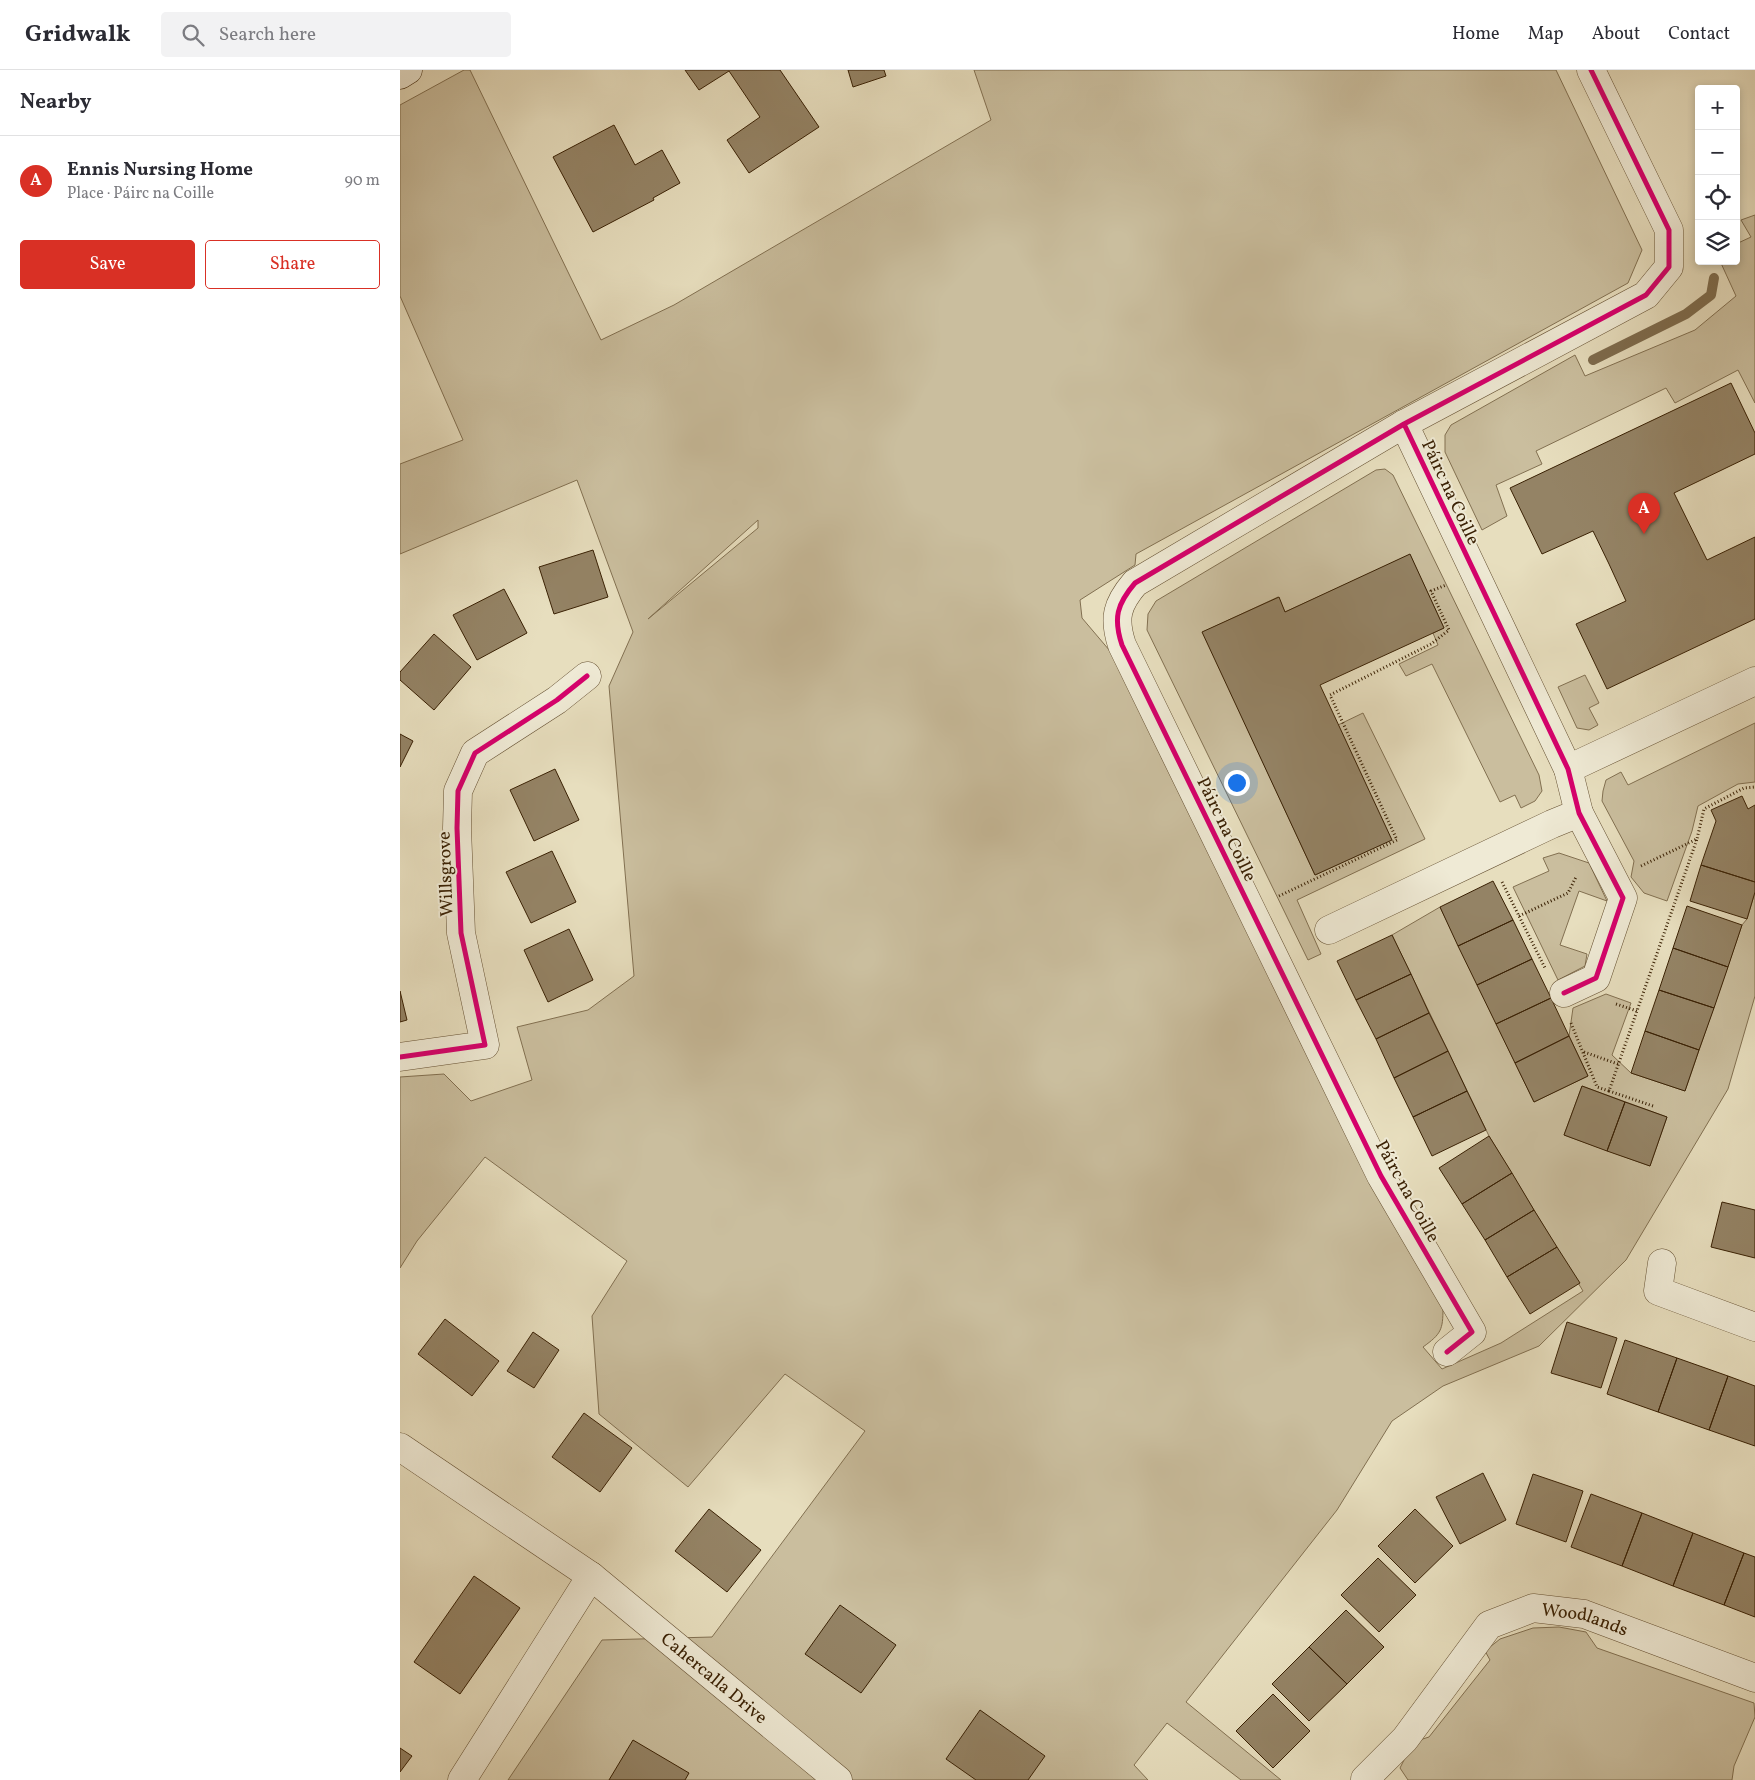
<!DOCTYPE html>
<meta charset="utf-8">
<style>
body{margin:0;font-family:Vollkorn,serif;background:#f2f2f3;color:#2b2b33}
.controls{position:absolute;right:15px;top:15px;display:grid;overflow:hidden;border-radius:5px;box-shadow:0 2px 8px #0003}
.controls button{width:45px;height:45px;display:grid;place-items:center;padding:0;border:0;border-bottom:1px solid #e1e1e2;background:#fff;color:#2b2b33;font:25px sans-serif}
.you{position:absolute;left:836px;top:712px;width:18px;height:18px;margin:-12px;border:4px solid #fff;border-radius:50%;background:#1a73e8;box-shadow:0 0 0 8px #1a73e833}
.badge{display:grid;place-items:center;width:32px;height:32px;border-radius:50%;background:#d93025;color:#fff;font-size:16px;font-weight:700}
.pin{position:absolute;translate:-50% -41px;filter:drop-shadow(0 1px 2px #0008)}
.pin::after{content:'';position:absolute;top:26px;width:18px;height:15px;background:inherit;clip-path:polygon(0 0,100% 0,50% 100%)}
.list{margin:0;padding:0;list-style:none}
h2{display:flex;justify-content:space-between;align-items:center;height:65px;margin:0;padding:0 20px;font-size:21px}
h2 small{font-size:16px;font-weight:400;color:#7c7c81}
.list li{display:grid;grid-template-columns:32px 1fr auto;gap:15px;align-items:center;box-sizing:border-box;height:90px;padding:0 20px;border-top:1px solid #e1e1e2}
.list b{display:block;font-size:19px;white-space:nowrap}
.list p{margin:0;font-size:16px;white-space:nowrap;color:#7c7c81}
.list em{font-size:16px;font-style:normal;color:#7c7c81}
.actions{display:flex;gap:10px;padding:15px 20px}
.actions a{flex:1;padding:11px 0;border:1px solid #d93025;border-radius:5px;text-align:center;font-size:18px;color:#d93025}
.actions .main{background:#d93025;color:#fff}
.icon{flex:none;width:28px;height:28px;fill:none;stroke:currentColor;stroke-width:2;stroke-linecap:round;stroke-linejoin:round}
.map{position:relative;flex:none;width:1355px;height:1710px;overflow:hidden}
header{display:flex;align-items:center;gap:30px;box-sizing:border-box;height:70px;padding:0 25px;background:#fff;border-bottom:1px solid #e1e1e2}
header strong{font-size:24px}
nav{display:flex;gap:28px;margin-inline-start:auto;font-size:18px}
.search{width:350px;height:45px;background:#f2f2f3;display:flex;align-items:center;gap:12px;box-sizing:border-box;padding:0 18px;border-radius:5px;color:#7c7c81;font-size:19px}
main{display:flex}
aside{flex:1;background:#fff}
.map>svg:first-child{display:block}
</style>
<header>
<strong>Gridwalk</strong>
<div class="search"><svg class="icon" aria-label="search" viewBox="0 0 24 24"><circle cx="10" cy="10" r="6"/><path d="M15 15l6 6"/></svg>Search here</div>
<nav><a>Home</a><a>Map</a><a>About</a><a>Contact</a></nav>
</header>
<main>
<aside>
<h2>Nearby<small></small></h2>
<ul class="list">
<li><span class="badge">A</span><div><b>Ennis Nursing Home</b><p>Place · Páirc na Coille</p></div><em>90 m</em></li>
</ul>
<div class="actions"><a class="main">Save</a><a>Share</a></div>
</aside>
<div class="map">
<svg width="1355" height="1710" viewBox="0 0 1355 1710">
<rect width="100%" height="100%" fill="#e7debe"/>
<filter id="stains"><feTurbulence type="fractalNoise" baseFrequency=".004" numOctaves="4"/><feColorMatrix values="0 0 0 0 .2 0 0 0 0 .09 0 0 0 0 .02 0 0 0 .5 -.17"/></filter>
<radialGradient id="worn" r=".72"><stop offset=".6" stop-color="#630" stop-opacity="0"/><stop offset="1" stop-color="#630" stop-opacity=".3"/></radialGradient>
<!-- green -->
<path fill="#cabe9e" stroke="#827051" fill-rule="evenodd" d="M64,0H70L201,270L274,235L591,50L574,0H1156L1242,180L1228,213L736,484L735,495L680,530L682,548L710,581L970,1114L1043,1238C1043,1260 1041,1264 1023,1277L1042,1299L1101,1273L1183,1221L1089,1066L992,865L1040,837L1134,1032L1188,1006L1169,966L1173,938L1206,924L1231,933L1212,985L1231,1003L1285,1021L1342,855L1347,849L1355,822V926L1328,1019L1226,1190L1139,1276L1043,1316L992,1351L937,1440L786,1632L881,1710H841L767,1653L734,1695L748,1710H108L202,1570L312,1567L465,1361L385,1304L288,1417L199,1344L192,1246L227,1191L85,1087L17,1171L0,1198V1007L44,1004L71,1031L132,1010L117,957L188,940L234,906L209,616L233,562L177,410L0,484V394L63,370L0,226V35ZM358,450V458L248,549ZM1182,1016L1267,1047L1250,1096L1164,1065Z
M1355,145V333L1338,300L1275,333L1266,318L1136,381L1142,394L1096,415L1107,446L1082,460L1045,382V365L1051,355L1175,285L1185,306L1295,260L1336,226L1320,191H1336V174L1351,167L1341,150Z
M985,399L993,405L1139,705L1142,721L1135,731L1121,738L1115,725L1100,732L1032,594L1006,606L999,594L1038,575L1033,563L1044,558L1010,485L885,542L878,527L803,562L915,805L991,770L938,655L963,643L1025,769L897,830L921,884L908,890L747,560L748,544L756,531L976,400Z
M1185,605L1199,633L1189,638L1198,655L1189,660L1177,658L1158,617Z
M1355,653V712L1338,714L1298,736L1292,761L1267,831L1244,823L1231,807L1234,791L1202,731L1203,721L1206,710L1221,702L1228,715Z
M1159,783L1189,793L1207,831L1179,821L1160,875L1187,884L1185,896L1158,910L1113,817L1149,801L1143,788Z
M1159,1557L1186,1562L1197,1578L1354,1633L1355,1647L1334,1696L1332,1710H1008L1000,1698L1013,1672L1029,1667L1090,1590L1085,1581L1100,1569L1133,1558Z"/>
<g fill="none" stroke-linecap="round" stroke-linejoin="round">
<!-- stream -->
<path stroke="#7e6c4e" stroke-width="10" d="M1193,290L1286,244L1311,225L1314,208"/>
</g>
<!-- building -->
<path fill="#948365" stroke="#3a2104" d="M285,0H380L419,57L349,103L327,70L360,47L329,1L299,20Z
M448,0H484L486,6L453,17Z
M214,55L235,95L262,80L280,113L253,128L254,130L193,162L153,87Z
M1331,313L1355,363V384L1274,423L1307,490L1355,467V549L1207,619L1176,554L1226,531L1209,494L1193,461L1142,484L1110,418Z
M193,480L208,527L154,544L139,497Z
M1010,484L1044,558L920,615L992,770L915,805L802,562L879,527L885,542Z
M104,519L127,563L77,590L53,545Z
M34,564L71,597L34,640L0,610V602Z
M0,664L13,671L0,697Z
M155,699L179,750L134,771L110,720Z
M1342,726L1348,739L1355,735V812L1301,795L1316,751L1311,740Z
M152,781L176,832L131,853L106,802Z
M1301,795L1355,812V822L1347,849L1290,831Z
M1093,811L1113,850L1058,876L1040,837Z
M1287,836L1342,855L1328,897L1273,878Z
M1113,850L1132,889L1077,915L1058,876Z
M169,859L193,910L148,932L124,880Z
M992,865L1011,904L956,930L937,891Z
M1273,878L1328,897L1314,938L1259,920Z
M1132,889L1151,928L1096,954L1077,915Z
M1011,904L1029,943L976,969L956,930Z
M1259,920L1314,938L1299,980L1245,961Z
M0,921L7,950L0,952Z
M1151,928L1169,966L1115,993L1096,954Z
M1029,943L1048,981L994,1008L976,969Z
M1245,961L1299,980L1285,1021L1231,1003Z
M1169,966L1188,1006L1134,1032L1115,993Z
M1048,981L1067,1021L1013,1047L994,1008Z
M1182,1016L1225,1032L1207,1081L1164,1065Z
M1067,1021L1086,1060L1032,1086L1013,1047Z
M1225,1032L1267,1047L1250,1096L1207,1081Z
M1089,1066L1112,1103L1062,1134L1039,1098Z
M1112,1103L1134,1140L1085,1170L1062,1134Z
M1322,1132L1355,1140V1188L1311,1177Z
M1134,1140L1157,1177L1107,1207L1085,1170Z
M1157,1177L1180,1213L1130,1244L1107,1207Z
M45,1249L99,1291L72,1326L18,1284Z
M1167,1252L1217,1268L1201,1318L1151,1303Z
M133,1262L159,1280L134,1318L107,1301Z
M1225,1270L1277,1288L1258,1342L1207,1324Z
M1277,1288L1328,1306L1309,1360L1258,1342Z
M1328,1306L1355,1316V1376L1309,1360Z
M184,1343L232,1378L200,1422L152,1387Z
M1083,1403L1106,1450L1060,1474L1036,1427Z
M1133,1404L1183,1421L1166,1472L1116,1454Z
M1191,1424L1242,1443L1222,1496L1171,1477Z
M309,1439L361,1480L327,1522L275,1481Z
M1015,1439L1053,1476L1015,1513L978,1476Z
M1242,1443L1293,1463L1273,1516L1222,1496Z
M1293,1463L1344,1483L1324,1535L1273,1516Z
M1344,1483L1355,1487V1547L1324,1535Z
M978,1488L1016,1525L979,1562L941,1525Z
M74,1506L120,1538L60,1624L14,1592Z
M440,1535L496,1575L461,1623L405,1584Z
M946,1540L984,1577L947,1614L909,1577Z
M909,1577L947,1614L909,1651L872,1614Z
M873,1624L910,1661L873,1698L836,1661Z
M580,1640L645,1686L628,1710H576L546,1689Z
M233,1670L289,1703L285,1710H209Z
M0,1678L12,1686L0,1702Z"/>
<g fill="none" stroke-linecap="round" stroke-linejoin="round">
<!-- street casing -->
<g stroke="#655032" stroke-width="29">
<g id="street">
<path d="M1004,354L1168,699L1179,743L1223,828L1196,908L1164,923"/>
<path d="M1168,699L1355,611"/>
<path d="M929,860L1152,754L1179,743"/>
<path d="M0,987L85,975L61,863L57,758L58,721L75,683L157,630L187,606"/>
<path d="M1262,1193L1258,1221L1355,1257"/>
<path d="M1047,1282L1072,1262L981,1106L722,575C713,548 717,534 735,513L1004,354L1246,225L1269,197V160L1191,0"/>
<path d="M0,1377L191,1506L62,1710"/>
<path id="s1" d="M191,1506L438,1710"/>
<path id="s2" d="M966,1710L965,1709L1005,1669L1089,1555L1133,1538L1184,1544L1355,1608"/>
</g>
</g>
<!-- secondary casing -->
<g stroke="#3a2104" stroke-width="29">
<path id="secondary" d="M0,5L8,0"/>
</g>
<!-- path -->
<path stroke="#3a2104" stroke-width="3" stroke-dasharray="1 2.5" stroke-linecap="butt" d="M1241,796L1297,769L1304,739L1344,718L1355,717
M1102,812L1145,898
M879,826L997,770L930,625L1031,574L1049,560L1031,521L1046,515
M1119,846L1168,823L1176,807
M1216,934L1237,941
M1171,953L1197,1017L1209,1021
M1184,982L1218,994
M1253,1036L1209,1021L1297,769"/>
<!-- street -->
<use href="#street" stroke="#efead5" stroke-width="28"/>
<!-- secondary -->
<use href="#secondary" stroke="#efead5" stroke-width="28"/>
<!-- cycleway casing -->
<g stroke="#efead5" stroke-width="8">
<path id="cycleway" d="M1004,354L1168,699L1179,743L1223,828L1196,908L1164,923
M0,987L85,975L61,863L57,758L58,721L75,683L157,630L187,606
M1047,1282L1072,1262L981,1106L722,575C713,548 717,534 735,513L1004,354L1246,225L1269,197V160L1191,0"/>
</g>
<!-- cycleway -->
<use href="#cycleway" stroke="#d6006c" stroke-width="5"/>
</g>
<g text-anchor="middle" stroke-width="4" stroke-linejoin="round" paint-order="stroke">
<!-- street labels -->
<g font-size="18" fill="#3a2104" stroke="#efead5">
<text transform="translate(1051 422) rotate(65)" y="6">Páirc na Coille</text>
<text transform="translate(827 759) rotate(64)" y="6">Páirc na Coille</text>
<text transform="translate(45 804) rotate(-92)" y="6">Willsgrove</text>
<text transform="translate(1008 1121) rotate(61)" y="6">Páirc na Coille</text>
<text dy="6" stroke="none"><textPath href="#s2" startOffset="300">Woodlands</textPath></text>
<text dy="6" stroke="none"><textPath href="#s1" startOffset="160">Cahercalla Drive</textPath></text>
</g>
</g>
<rect width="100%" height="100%" filter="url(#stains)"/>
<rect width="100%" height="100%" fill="url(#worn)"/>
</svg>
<div class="controls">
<button>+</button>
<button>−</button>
<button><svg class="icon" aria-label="locate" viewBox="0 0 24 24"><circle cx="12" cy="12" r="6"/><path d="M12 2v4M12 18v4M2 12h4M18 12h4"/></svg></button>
<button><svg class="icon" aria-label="layers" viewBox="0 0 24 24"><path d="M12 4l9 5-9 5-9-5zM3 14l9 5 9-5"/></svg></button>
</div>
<div class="you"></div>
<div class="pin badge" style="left:1244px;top:464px">A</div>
</div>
</main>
